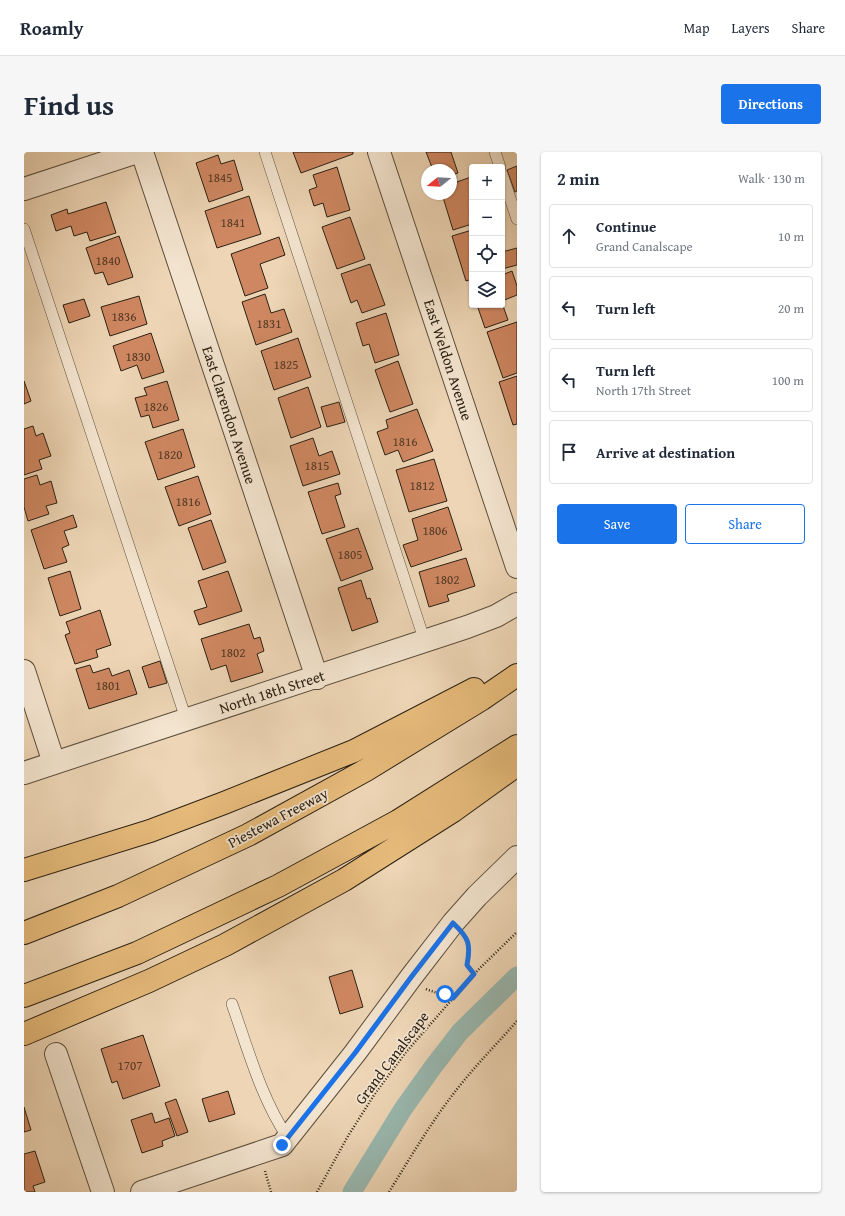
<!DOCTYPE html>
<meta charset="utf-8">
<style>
body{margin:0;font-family:"Gentium Book Plus",serif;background:#f6f6f7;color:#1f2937}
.controls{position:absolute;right:12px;top:12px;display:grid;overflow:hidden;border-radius:4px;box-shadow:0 1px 3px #0004}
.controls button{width:36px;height:36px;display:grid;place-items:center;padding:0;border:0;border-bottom:1px solid #e0e1e3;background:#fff;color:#1f2937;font:20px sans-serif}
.compass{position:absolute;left:397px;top:12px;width:36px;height:36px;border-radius:50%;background:#fff;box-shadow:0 1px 3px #0004;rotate:252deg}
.stop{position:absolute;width:12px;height:12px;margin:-9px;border:3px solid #1a73e8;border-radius:50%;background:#fff}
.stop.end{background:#1a73e8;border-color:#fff;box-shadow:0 1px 4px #0008}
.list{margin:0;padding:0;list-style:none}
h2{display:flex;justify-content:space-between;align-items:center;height:52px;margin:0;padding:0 16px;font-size:17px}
h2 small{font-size:13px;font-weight:400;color:#747a83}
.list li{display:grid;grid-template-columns:26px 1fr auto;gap:12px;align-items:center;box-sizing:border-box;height:64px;margin:0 8px 8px;padding:0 8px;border:1px solid #e0e1e3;border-radius:4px}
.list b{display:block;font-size:15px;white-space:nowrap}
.list p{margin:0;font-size:13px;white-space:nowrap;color:#747a83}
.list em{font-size:13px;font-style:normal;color:#747a83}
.actions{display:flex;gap:8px;padding:12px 16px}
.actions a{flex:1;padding:9px 0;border:1px solid #1a73e8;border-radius:4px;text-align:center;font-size:14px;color:#1a73e8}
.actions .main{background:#1a73e8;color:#fff}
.icon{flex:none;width:22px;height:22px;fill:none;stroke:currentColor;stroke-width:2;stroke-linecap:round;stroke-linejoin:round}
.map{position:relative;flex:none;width:493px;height:1040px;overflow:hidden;border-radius:4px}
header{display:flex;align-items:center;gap:24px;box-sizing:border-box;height:56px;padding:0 20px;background:#fff;border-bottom:1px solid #e0e1e3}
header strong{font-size:19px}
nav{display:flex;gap:22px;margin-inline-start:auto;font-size:14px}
.intro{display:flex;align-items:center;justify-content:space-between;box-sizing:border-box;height:96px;padding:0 24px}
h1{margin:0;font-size:28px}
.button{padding:10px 18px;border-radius:4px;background:#1a73e8;color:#fff;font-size:14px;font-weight:700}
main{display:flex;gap:24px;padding:0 24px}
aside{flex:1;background:#fff;border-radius:4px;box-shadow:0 1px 3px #0004}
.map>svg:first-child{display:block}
</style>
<header>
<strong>Roamly</strong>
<nav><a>Map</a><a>Layers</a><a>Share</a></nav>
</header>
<div class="intro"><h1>Find us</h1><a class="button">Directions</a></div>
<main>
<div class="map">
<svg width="493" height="1040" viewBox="0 0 493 1040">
<rect width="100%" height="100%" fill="#edd5b5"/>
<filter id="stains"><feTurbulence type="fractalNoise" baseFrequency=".005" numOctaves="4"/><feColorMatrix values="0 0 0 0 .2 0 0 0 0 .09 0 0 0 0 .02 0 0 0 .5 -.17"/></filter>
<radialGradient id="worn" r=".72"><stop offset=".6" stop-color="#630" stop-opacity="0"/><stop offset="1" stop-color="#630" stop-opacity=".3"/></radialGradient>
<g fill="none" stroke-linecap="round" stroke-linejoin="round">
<!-- canal -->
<path stroke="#99b8af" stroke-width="19" d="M328,1040L379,957L409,915L436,880L493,824"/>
</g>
<!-- building -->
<path fill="#ce8761" stroke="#2b2113" d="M269,0H329V2L277,21Z
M402,0H427L434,21L427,23V18H409Z
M194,3L197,12L210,8L219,38L185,50L172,11Z
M493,14V39L491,40L483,18Z
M313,15L326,58L303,65L299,51L290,54L285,38L293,35L289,23Z
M447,25L448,28V72L429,78L418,42H427V32Z
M225,44L237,82L193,96L181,59Z
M82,50L92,81L66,89L63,80L50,84L47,74L32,79L27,63L43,57L44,62Z
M326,65L341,107L313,117L298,75Z
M448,78V127L442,129L428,84Z
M95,84L109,125L84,133L79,120L71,122L62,96Z
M255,85L261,103L236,112L244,136L221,144L207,102Z
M493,96V113L478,117V100Z
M346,112L361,153L338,161L333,148L327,151L317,122Z
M488,119L493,134V143L478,149V123Z
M241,142L247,161L260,157L268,180L232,193L218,150Z
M115,144L123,172L86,184L77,155Z
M60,147L66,164L45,171L39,153Z
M478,151L484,168L461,176L453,153H478Z
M362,161L375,203L351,211L345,192L339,194L332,171Z
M493,170V221L479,226L463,180Z
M127,181L140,220L118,227L113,213L97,219L89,194Z
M274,186L287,225L250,238L237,199Z
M374,209L389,252L366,260L351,218Z
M493,224V272L489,273L475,230Z
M0,229L7,249L0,252Z
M143,229L155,268L129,276L125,263L117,265L111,246L123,243L120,236Z
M284,235L297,275L267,286L254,246Z
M315,250L321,270L303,275L297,255Z
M393,257L409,299L379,310L374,298L361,303L353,280L364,276L362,268Z
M9,274L12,284L19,281L27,304L15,308L18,317L0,323V277Z
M159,277L171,315L134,328L121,290Z
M289,286L295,304L308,299L316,322L279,334L266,294Z
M410,307L423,349L385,360L372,318Z
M13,323L16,333L27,329L33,351L22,354L25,362L4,369L0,355V327Z
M174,324L187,362L155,374L141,335Z
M314,331L317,342L311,344L321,375L298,382L284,340Z
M424,355L438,398L387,415L379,393L394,388L388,367Z
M49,363L53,375L40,379L45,393L38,396L43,410L20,417L7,378Z
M187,368L202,410L179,418L164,376Z
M334,376L349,417L317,429L302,387Z
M442,406L451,434L423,443L425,449L405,455L395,420Z
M46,419L57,457L36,464L24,426Z
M204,419L218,459L175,473L170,459L183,455L174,429Z
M337,428L343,447L346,446L354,470L328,479L314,436Z
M76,458L87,493L72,498L74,505L51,512L41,483L46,481L42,470Z
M225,472L230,487L236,485L240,499L233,502L239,520L207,530L202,513L187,518L177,487Z
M136,509L143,531L125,536L118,515Z
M66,513L69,521L85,516L88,524L105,518L113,542L65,557L52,517Z
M328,818L339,855L316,862L305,825Z
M119,883L136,934L99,947L93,929L88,931L77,897Z
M204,939L211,962L185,970L178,947Z
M152,947L164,980L153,984L141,951Z
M0,955L7,978L0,980Z
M128,961L131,971L145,966L151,984L138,989L139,994L118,1001L107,968Z
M11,999L21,1030L9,1034L11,1040H0V1002Z"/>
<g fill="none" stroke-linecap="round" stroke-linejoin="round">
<!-- service casing -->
<g stroke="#5c4e3c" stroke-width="12">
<path id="service" d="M241,0L401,490
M471,0L476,15
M478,22L493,67
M0,77L162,567
M208,852C224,897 237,946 264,986"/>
</g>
<!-- minor casing -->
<g stroke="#5c4e3c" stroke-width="24">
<path id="minor" d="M118,0L293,526
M355,0L493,415
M0,37L113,0
M0,519L30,611
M0,621L443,475L472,464L493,452
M32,902L79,1040
M118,1040L258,993L331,901L388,824L429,771L453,744L493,705"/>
</g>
<!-- motorway casing -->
<g stroke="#2b2113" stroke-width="24">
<path id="motorway" d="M0,718L126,679L200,651L330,599L450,537
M0,781L94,744L224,683L342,618L458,547L493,523
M0,844L113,801L254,734L374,669L493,594
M0,882L125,829L201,793L320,728L429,659L493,613"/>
</g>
<!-- path -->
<path stroke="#2b2113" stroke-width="2.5" stroke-dasharray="1 2" stroke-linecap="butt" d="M442,786C446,795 445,804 443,813L450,822
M402,837C411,841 420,842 429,846
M241,1019L247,1040
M293,1040L324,984L352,940L382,900L454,818L493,780
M365,1040C386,1006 406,972 430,941C450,915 472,893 493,869"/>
<!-- service -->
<use href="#service" stroke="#f3e4cf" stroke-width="11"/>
<!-- minor -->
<use href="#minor" stroke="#f3e4cf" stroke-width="22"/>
<!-- motorway -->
<use href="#motorway" stroke="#e6ba7a" stroke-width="22"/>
</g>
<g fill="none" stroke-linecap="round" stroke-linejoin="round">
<!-- route -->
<path stroke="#1a73e8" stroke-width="5" d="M258,993L331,901L388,824L429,771C445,786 447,792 443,813L450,822L429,846L421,842"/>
</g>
<g text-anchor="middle" stroke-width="3.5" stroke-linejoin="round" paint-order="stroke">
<!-- number labels -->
<g font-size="13" fill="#543a26">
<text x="196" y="30">1845</text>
<text x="209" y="75">1841</text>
<text x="84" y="113">1840</text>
<text x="100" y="169">1836</text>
<text x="245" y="176">1831</text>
<text x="114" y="209">1830</text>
<text x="262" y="217">1825</text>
<text x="132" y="259">1826</text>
<text x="381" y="294">1816</text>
<text x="146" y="307">1820</text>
<text x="293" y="318">1815</text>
<text x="398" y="338">1812</text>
<text x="164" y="354">1816</text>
<text x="411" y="383">1806</text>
<text x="326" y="407">1805</text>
<text x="423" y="432">1802</text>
<text x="209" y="505">1802</text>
<text x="84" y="538">1801</text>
<text x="106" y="918">1707</text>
</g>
<!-- street labels -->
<g font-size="15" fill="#2b2113" stroke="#f3e4cf">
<text transform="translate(424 208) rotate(72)" y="5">East Weldon Avenue</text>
<text transform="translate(205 263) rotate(72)" y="5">East Clarendon Avenue</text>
<text transform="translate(248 540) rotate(-18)" y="5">North 18th Street</text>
<text transform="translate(254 666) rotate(-28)" y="5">Piestewa Freeway</text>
<text transform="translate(368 906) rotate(-53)" y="5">Grand Canalscape</text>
</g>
</g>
<rect width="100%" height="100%" filter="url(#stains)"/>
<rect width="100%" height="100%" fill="url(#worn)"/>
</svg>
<div class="controls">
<button>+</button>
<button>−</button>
<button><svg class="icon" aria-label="locate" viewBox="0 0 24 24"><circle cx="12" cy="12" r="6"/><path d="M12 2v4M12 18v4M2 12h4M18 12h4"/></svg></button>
<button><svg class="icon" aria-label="layers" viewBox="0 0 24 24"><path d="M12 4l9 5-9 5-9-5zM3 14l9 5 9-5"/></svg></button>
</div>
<svg class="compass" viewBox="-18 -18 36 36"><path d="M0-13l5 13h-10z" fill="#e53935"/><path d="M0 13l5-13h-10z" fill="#747a83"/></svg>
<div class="stop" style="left:421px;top:842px"></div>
<div class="stop end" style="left:258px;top:993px"></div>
</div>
<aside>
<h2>2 min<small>Walk · 130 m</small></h2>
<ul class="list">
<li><svg class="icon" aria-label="ahead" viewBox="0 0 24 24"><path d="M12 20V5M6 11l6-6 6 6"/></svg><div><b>Continue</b><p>Grand Canalscape</p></div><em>10 m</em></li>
<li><svg class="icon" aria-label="left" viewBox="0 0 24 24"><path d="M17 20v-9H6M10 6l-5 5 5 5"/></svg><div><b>Turn left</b></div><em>20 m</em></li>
<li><svg class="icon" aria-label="left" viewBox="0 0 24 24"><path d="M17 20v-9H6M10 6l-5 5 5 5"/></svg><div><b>Turn left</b><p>North 17th Street</p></div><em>100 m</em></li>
<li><svg class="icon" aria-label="arrive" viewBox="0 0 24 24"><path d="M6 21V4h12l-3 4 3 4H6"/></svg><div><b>Arrive at destination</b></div></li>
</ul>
<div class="actions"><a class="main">Save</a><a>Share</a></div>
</aside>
</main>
